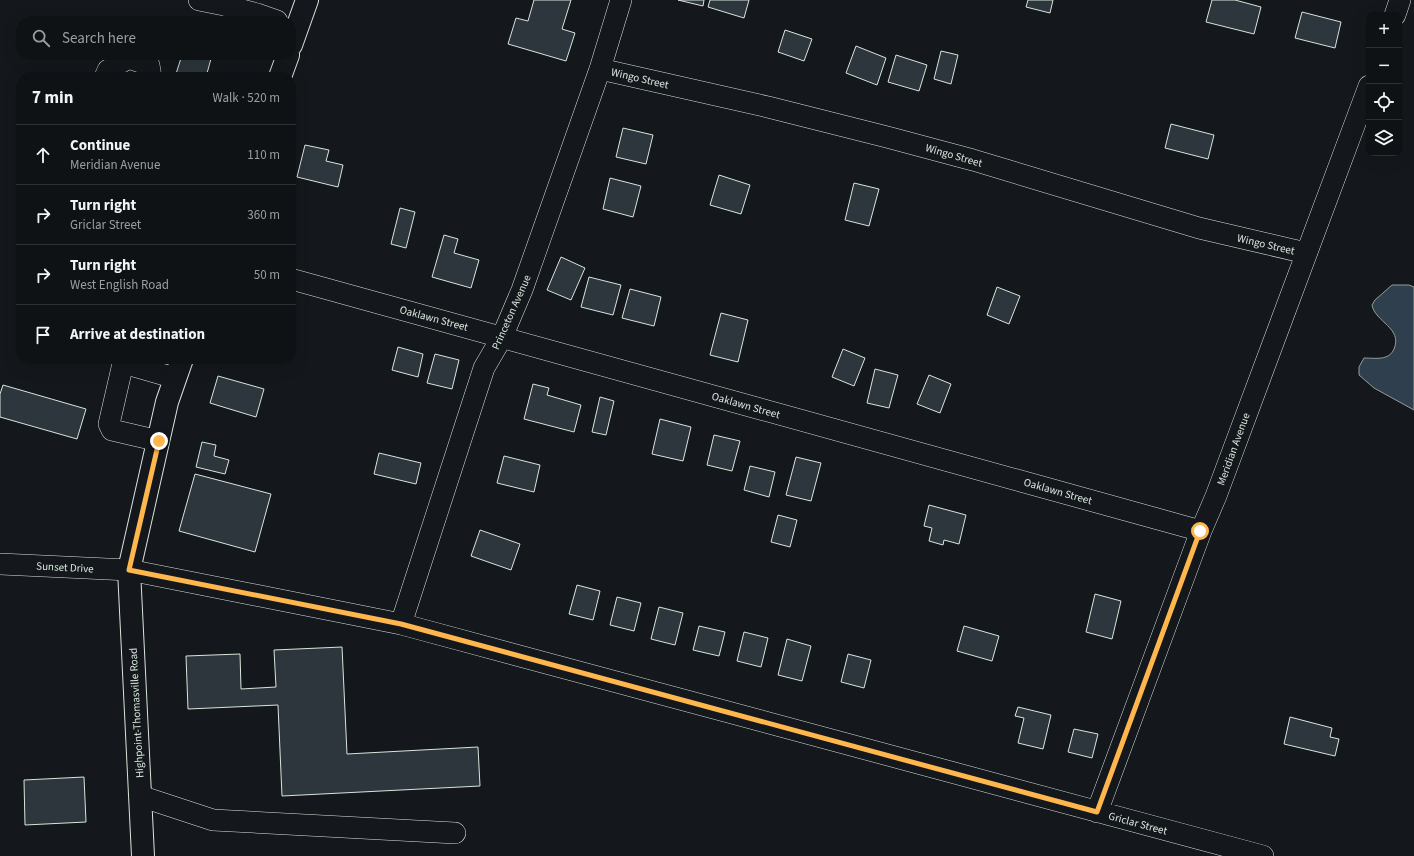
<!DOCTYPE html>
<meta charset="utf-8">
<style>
body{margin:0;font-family:"Source Sans 3",sans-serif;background:#1d2022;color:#f1f3f6}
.controls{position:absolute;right:12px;top:12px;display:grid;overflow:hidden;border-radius:8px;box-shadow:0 4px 16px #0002}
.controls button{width:36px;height:36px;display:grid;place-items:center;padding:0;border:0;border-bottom:1px solid #2f3234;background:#0f1215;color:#f1f3f6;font:20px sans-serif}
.stop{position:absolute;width:12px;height:12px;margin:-9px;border:3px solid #ffb74d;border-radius:50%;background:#fff}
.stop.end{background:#ffb74d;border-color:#fff;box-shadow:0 1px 4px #0008}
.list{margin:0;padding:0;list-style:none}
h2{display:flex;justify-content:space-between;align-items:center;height:52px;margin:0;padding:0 16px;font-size:17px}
h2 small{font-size:13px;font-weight:400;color:#9b9ea0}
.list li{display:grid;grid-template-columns:26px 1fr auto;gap:12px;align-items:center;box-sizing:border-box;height:60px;padding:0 16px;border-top:1px solid #2f3234}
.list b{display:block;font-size:15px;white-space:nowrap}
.list p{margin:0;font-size:13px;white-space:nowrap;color:#9b9ea0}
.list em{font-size:13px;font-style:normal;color:#9b9ea0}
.icon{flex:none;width:22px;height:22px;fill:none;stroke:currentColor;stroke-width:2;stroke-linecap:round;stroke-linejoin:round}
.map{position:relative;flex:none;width:1414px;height:856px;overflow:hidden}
.search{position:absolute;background:#0f1215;box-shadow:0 4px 16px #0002;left:16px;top:16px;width:280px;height:44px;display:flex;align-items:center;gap:10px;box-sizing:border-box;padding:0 14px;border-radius:16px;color:#9b9ea0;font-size:15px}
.panel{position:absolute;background:#0f1215;box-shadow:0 4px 16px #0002;left:16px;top:72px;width:280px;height:292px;border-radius:16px}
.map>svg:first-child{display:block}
</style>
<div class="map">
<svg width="1414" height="856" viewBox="0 0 1414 856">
<rect width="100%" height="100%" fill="#14181c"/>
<!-- water -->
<path fill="#2f3f4d" stroke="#939e99" d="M1392,285H1409L1414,287V410L1374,388L1359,375V367L1364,358C1375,358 1389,361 1394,349C1403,328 1375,322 1372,305L1375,300Z"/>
<!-- building -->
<path fill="#2c363c" stroke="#d8e6dc" d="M534,0H571L562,29L575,33L566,61L508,44L516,18L528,21Z
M678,0H704L703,6Z
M710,0H749L744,18L708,7Z
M1028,0H1053L1050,13L1026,7Z
M1212,0H1235L1261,7L1254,34L1206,22Z
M1302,12L1341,22L1335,48L1295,38Z
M785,30L812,39L804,61L778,52Z
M856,46L886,58L877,85L846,73Z
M941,51L958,55L951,84L934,79Z
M182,55H212L206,77H175Z
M896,55L927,65L919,91L888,82Z
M1171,124L1214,135L1208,159L1165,148Z
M623,128L653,135L646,164L616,157Z
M305,145L329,150L326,161L343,165L338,187L297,177Z
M719,175L750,185L741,214L710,205Z
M610,178L641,186L633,217L603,209Z
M854,183L879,189L869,226L845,220Z
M400,208L415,212L406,248L391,244Z
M444,235L458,239L454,253L479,260L471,288L432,277Z
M561,257L585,268L571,300L547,290Z
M589,277L621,285L613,315L581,307Z
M997,287L1020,296L1009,324L987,315Z
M630,289L661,297L654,326L622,318Z
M721,313L748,320L738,362L710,355Z
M398,347L423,354L418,377L392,370Z
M843,349L865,358L854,386L832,377Z
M435,354L459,360L452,389L427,383Z
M875,369L898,375L889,408L867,403Z
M929,375L951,384L940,413L917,404Z
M218,376L264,389L256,417L210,403Z
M533,384L549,388L547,395L581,405L574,432L524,419Z
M3,385L86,409L77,439L0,417V394Z
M600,397L614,401L606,435L592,432Z
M660,419L691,427L683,461L652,454Z
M714,435L740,441L732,471L707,465Z
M202,442L216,445L214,456L229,460L225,474L196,467Z
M379,453L421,463L416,484L374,474Z
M504,456L540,465L534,492L497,483Z
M796,457L821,463L811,501L786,495Z
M750,466L775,472L769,497L744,490Z
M195,474L271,494L255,552L179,531Z
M929,505L966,515L959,544L944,540L943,545L929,541L932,528L924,526Z
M778,515L797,520L790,547L771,542Z
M480,530L520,544L511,570L471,556Z
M577,585L600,591L593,620L569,614Z
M1095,594L1121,601L1112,639L1086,632Z
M617,597L641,603L634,631L610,625Z
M659,607L683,613L675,645L651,639Z
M699,626L725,632L719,656L693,650Z
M964,626L999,636L992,661L957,651Z
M744,632L768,638L761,667L737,661Z
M787,639L811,646L802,681L778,675Z
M342,647L347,754L478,747L480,786L282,796L278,705L188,709L186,656L240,654L241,689L276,687L274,650Z
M848,654L871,660L864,688L841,682Z
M1018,707L1051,715L1043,749L1018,743L1024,718L1015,716Z
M1290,717L1332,728L1330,737L1339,739L1335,756L1284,744Z
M1074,729L1098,734L1092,758L1068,752Z
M84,777L86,822L25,825L24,780Z"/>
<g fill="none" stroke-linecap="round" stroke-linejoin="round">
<!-- minor casing -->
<g stroke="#d8e6dc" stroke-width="22">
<path id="minor" d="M199,0L224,5
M226,0L224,5L257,14L277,21
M1395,15L1400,0
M600,69L768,107L887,137L973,160L1199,228L1306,253
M105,77L108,70L129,58L149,65L151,77
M291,279L1201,531
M124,359L109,424L112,430L159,441
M123,363L175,378
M0,564L129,570L401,624L1263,856
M401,624L484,368L502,337L522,290L600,69L621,0
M140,796L213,820L455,833
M1097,812L1201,531L1216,496L1369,86"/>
</g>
<!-- major casing -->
<g stroke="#d8e6dc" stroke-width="24">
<path id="major" d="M291,45L307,0
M280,77L288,55
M143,856L129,570L167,402L182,359"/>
</g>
<!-- minor -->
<use href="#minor" stroke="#14181c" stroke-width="21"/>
<!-- major -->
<use href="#major" stroke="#14181c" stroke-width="22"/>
</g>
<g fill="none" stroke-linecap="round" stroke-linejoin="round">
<!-- route -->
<path stroke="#ffb74d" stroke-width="5" d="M159,441L129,570L401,624L1097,812L1200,531"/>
</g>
<g text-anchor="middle" stroke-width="3" stroke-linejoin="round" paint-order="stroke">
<!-- street labels -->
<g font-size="11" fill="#d8e6dc" stroke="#14181c">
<text transform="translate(640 78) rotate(13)" y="4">Wingo Street</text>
<text transform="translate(954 155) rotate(16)" y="4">Wingo Street</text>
<text transform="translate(1266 244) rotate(13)" y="4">Wingo Street</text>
<text transform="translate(511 312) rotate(-66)" y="4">Princeton Avenue</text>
<text transform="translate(434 318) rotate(15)" y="4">Oaklawn Street</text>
<text transform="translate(746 405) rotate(16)" y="4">Oaklawn Street</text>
<text transform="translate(1233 449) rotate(-70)" y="4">Meridian Avenue</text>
<text transform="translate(1058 491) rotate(16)" y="4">Oaklawn Street</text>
<text transform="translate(65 567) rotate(3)" y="4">Sunset Drive</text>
<text transform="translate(136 713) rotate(-93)" y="4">Highpoint-Thomasville Road</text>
<text transform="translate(1138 823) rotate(15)" y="4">Griclar Street</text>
</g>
</g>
</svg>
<div class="controls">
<button>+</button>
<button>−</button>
<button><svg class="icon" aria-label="locate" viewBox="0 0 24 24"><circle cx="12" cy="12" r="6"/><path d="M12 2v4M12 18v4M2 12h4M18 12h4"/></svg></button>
<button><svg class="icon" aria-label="layers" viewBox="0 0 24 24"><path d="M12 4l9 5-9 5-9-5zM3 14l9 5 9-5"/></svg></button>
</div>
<div class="stop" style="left:1200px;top:531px"></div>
<div class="stop end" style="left:159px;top:441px"></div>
<div class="search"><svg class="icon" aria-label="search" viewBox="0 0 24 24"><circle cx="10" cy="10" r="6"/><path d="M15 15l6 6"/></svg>Search here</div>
<section class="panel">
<h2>7 min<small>Walk · 520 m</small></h2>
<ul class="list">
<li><svg class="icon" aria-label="ahead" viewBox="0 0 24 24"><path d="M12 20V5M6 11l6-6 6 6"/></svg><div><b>Continue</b><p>Meridian Avenue</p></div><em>110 m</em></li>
<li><svg class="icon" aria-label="right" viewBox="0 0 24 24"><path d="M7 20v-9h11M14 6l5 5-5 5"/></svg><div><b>Turn right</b><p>Griclar Street</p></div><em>360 m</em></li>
<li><svg class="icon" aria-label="right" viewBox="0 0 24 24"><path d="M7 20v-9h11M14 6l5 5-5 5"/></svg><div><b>Turn right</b><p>West English Road</p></div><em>50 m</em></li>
<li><svg class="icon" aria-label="arrive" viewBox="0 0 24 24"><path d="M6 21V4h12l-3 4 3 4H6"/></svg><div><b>Arrive at destination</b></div></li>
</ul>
</section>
</div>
